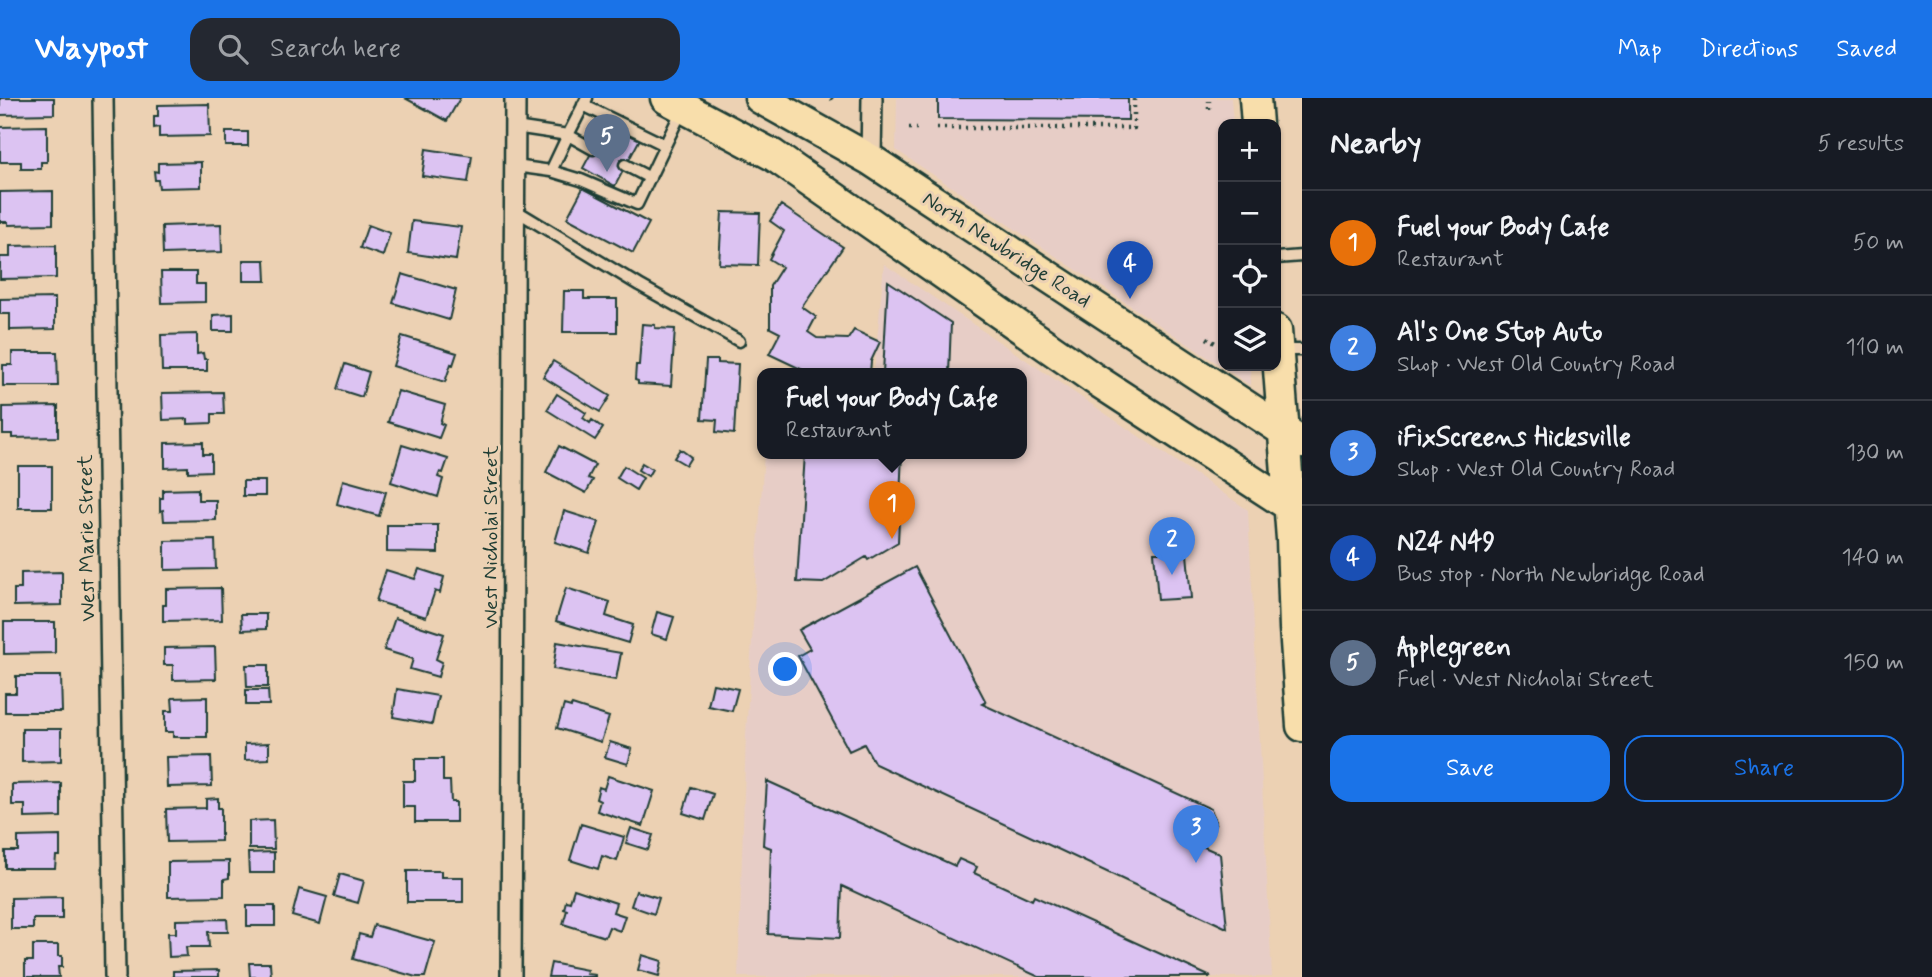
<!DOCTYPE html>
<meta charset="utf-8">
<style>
body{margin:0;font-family:Mynerve,sans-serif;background:#242831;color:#f1f3f6}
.controls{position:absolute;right:21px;top:21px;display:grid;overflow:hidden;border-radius:14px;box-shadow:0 2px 5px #0004}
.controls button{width:63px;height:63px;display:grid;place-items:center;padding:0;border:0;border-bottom:2px solid #363941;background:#171b24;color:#f1f3f6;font:35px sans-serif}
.you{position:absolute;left:786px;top:572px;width:24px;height:24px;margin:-18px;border:5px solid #fff;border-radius:50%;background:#1a73e8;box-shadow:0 0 0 10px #1a73e833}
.badge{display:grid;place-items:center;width:46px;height:46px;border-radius:50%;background:#1a73e8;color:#fff;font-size:23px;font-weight:700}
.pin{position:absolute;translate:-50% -58px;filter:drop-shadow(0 2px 4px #0008)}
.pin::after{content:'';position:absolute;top:37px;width:24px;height:21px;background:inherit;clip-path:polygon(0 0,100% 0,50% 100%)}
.popup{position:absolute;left:757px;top:270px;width:270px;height:91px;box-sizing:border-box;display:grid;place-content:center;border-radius:14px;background:#171b24;filter:drop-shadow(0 2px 5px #0005);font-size:23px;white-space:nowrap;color:#9ea1a6}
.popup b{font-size:26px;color:#f1f3f6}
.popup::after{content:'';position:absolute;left:50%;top:100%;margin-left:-14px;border:14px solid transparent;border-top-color:#171b24}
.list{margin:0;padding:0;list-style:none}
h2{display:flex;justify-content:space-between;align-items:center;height:91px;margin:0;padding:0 28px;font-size:30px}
h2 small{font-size:23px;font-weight:400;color:#9ea1a6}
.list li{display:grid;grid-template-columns:46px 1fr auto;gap:21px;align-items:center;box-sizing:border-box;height:105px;padding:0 28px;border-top:2px solid #363941}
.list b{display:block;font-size:26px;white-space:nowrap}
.list p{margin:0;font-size:23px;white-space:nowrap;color:#9ea1a6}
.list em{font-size:23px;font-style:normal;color:#9ea1a6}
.actions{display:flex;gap:14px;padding:21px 28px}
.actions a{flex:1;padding:16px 0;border:2px solid #1a73e8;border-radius:21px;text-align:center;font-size:24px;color:#1a73e8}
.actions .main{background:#1a73e8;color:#fff}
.icon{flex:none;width:38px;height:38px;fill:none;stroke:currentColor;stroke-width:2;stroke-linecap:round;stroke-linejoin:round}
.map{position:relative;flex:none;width:1302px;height:879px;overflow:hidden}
header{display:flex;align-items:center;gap:42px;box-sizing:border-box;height:98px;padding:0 35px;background:#1a73e8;color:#fff}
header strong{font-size:33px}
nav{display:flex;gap:38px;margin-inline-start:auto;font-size:24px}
.search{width:490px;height:63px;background:#242831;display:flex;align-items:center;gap:18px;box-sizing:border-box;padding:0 24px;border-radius:21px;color:#9ea1a6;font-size:26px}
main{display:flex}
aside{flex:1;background:#171b24}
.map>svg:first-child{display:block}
</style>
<header>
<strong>Waypost</strong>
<div class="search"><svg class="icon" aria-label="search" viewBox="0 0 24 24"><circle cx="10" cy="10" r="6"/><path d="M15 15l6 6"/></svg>Search here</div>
<nav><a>Map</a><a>Directions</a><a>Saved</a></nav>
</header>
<main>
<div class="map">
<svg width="1302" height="879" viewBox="0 0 1302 879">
<rect width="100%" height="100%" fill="#ecd1b3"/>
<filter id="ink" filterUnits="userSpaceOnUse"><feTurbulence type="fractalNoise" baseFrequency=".0143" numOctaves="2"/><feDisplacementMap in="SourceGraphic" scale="14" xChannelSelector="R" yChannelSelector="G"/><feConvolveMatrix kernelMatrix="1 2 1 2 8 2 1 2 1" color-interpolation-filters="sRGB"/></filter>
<g filter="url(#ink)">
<!-- built -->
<path fill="#e7cdc6" d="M897,0H1231L1233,26H1223V268H1250L1251,288L896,52Z
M884,166L1248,412L1272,879H738L746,636L764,355H1022V275H874Z"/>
<!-- building -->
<path fill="#dcc3f2" stroke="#1f3d34" stroke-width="2" d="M0,0H54V16L0,17Z
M405,0H460L447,23Z
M938,0H1128V22L938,21Z
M209,6L210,38L159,39V29L154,30V18H158V7Z
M608,24L640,41L615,88L583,70Z
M47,28V64H41V71H21V64H0V29Z
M226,34H248V48H226Z
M426,51L472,58L468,84L422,78Z
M201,64V89L159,90L158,82H155L154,73L158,74V65Z
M583,90L649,125L633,155L567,120Z
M53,93V126L8,127V124H0V94Z
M781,107L843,149L802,209L816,219L808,234L817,240L848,241L854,232L880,244L871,263L870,275H804L805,273L769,256L780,235L770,230V188L782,169L769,161L784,133L770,123Z
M722,114L760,115L758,167L719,166Z
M412,123L461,129L456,162L408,155Z
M221,126L222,154L163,156L162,128Z
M368,127L390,135L383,158L360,150Z
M56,147V180L0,181V159H10V148Z
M243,162H265L266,183H243Z
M161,174H196V186H205V204L162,205Z
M402,176L456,192L449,222L393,205Z
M888,183L951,225L949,275H883Z
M564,193H584V201H617V234H563Z
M55,200V231L10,232V216H0V201Z
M233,216V233H213V217Z
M642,226L655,227V230L675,231L671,288L638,286V283L635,282L636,267H639Z
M197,236V256L203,255L204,261H207V273H162L161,237Z
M402,238L457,255L453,267L451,266L445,284L393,268Z
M12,254H57L58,288H3V267H12Z
M706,262H718V265L738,266L734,336L716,334L717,322L702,321Z
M553,263L610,298L600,314L543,279Z
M345,266L369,274L362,299L337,291Z
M398,293L445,307L440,325L444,327L439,340L388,324Z
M223,294L224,316H212V325L188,326V321L163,322L162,295Z
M557,296L586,315L583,320L590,325L592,322L603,330L595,342L547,312Z
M58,308V339L12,340V336H3V309Z
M203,344V356H211V373L188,374V369L165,370V345Z
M402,347L448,361L443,375L440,374L438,379L443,381L438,399L391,384Z
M559,348L595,367L588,380L593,382L586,395L546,374Z
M680,351L691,359L686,367L674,360Z
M805,355H902L898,444L868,462L866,459L823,485L797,484Z
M642,365L652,371L648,378L638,372Z
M18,368H52V410H18Z
M624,368L643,380L636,392L617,380Z
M343,382L386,394L379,418L337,406Z
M243,383H265V398H243Z
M198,391V402H216V422L164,423L163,412L160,413V400H163V392Z
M564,413L599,424L589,455L555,444Z
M387,427H438V455L387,454Z
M1185,434L1191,500L1158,502L1154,454H1159L1158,437Z
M215,442L216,471L165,472V443Z
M915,469L986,604L982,606L1211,711L1216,724L1204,749L1220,756L1227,830L875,666L864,646L849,653L798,558L810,551L799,532Z
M419,471L444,479L440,495L435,493L426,519L376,503L386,472L415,481Z
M62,474V507L14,508V491H21V475Z
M221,490L222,522L163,523V507H166V491Z
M566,490L610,504L606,518L633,527L628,545L556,523Z
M657,514L674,519L667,541L651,536Z
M241,516H266V531L242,532Z
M395,520L444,536L436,561L442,564L438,579L410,571L413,561L384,552Z
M4,524H55V555L4,556Z
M557,544L621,555L616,582L553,571Z
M215,549L216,581L173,582V567H164V550Z
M246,567H268V589H247Z
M16,578H61L62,614H5V595H16Z
M713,586L738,591L732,613L708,608Z
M397,591L438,598L432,626L393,619Z
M246,592H268L269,607H246Z
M207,599V639H173V634H165V613H173L172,600Z
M564,607L571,609L572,607L609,619L601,644L557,630Z
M22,631H61V663L22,664Z
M610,644L632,651L628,666L605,659Z
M269,645V661L245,662V646Z
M211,658L212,688L167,689L166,659Z
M415,661H443V683H450L451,704H456V724H415V709H403V683H415Z
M608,678L654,693L643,728L597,713L600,703L596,701L599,689L604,691Z
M767,683L955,768L959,761L977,769L974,775L1032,802L1034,798L1211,879H1039L842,788L840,840L768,836L771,750L763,747Z
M61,685V719L25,720V707H12V686Z
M691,689L713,696L705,722L683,715Z
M218,700V710H221V743L167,744L166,711L206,710V701Z
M273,722L274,751H249V723Z
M581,726L624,739L617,763L602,758L598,771L570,762Z
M631,730L653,737L648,752L626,745Z
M60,738V758H56L55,770H5V753H18V739Z
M274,754V775H249L248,755Z
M229,763V780L224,781V798L168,799V764Z
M407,773H441V779H463V804H407Z
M340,776L364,783L358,805L334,798Z
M299,791L327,799L320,826L292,818Z
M574,791L616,805L613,814L625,818L620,833L609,829L605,839L563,826L567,812L564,811L566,803L570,804Z
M636,793L659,800L654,816L631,808Z
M62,799V821H33V831H11V800Z
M247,808H275V828H247Z
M227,821L228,834H208L209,849H186L187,858L169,859L168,835H176V822Z
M374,827L435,844L425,879H416L353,861L359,836L370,839Z
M33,847H58V858H62V869H58L59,879H25V863H33Z
M642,857L662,863L659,878L638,872Z
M249,865H270L271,879H250Z
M551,865L587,872L586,876L595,877V879H548Z
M219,872V879H173V873Z"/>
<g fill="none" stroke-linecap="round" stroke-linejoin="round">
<!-- lane casing -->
<g stroke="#1f3d34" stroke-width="15">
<path id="lane" d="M583,7L665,47
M515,29L568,37L587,0
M625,67L650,80
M515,68L551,73L581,82L637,106L682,12
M551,73L568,37L593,51
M515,112L639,187L739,243
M1276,160L1302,158
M1282,252H1302"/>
</g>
<!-- street casing -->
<g stroke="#1f3d34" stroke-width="24">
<path id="street" d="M103,0L115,879
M871,62L872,0
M511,879L515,0"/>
</g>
<!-- primary casing -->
<g stroke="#1f3d34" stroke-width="35">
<path id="primary" d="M666,0L773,57L1093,280L1302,416
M760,0L871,62L1302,345
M1255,0L1257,26
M1276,232L1292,441L1295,530L1302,628"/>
</g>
<!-- path -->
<path stroke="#1f3d34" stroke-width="4.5" stroke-dasharray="2 5" stroke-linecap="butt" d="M831,0L835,4
M1209,11V3
M909,30H917
M937,30H1134V0
M1207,240L1215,245"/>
<!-- lane -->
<use href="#lane" stroke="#ecd1b3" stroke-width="10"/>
<!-- street -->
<use href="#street" stroke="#ecd1b3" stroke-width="19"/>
<!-- primary -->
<use href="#primary" stroke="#f8deab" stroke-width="30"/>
</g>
</g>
<g text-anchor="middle" stroke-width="6" stroke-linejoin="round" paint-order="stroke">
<!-- street labels -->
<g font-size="21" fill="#1f3d34" stroke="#ecd1b3">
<text transform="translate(1007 151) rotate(33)" y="7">North Newbridge Road</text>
<text transform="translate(490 439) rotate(-90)" y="7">West Nicholai Street</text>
<text transform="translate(86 440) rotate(-91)" y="7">West Marie Street</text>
</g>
</g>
</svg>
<div class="controls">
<button>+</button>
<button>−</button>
<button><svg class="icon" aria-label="locate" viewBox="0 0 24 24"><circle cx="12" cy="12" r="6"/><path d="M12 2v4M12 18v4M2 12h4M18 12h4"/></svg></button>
<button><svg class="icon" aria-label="layers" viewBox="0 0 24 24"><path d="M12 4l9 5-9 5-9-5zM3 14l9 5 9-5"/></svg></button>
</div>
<div class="you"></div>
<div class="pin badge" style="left:892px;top:441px;background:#e8710a">1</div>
<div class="popup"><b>Fuel your Body Cafe</b>Restaurant</div>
<div class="pin badge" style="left:1172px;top:477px;background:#3f7fe0">2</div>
<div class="pin badge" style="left:1196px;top:765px;background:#3f7fe0">3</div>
<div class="pin badge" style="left:1130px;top:201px;background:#1a4fb4">4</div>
<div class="pin badge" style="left:607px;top:74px;background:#5c6f8a">5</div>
</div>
<aside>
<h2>Nearby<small>5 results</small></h2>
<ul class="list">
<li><span class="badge" style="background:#e8710a">1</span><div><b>Fuel your Body Cafe</b><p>Restaurant</p></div><em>50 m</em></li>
<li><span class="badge" style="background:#3f7fe0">2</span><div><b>Al's One Stop Auto</b><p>Shop · West Old Country Road</p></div><em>110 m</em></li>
<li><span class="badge" style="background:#3f7fe0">3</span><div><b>iFixScreens Hicksville</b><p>Shop · West Old Country Road</p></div><em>130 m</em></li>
<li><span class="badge" style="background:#1a4fb4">4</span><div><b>N24 N49</b><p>Bus stop · North Newbridge Road</p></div><em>140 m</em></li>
<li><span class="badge" style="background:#5c6f8a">5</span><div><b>Applegreen</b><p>Fuel · West Nicholai Street</p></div><em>150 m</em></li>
</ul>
<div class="actions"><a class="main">Save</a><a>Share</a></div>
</aside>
</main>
